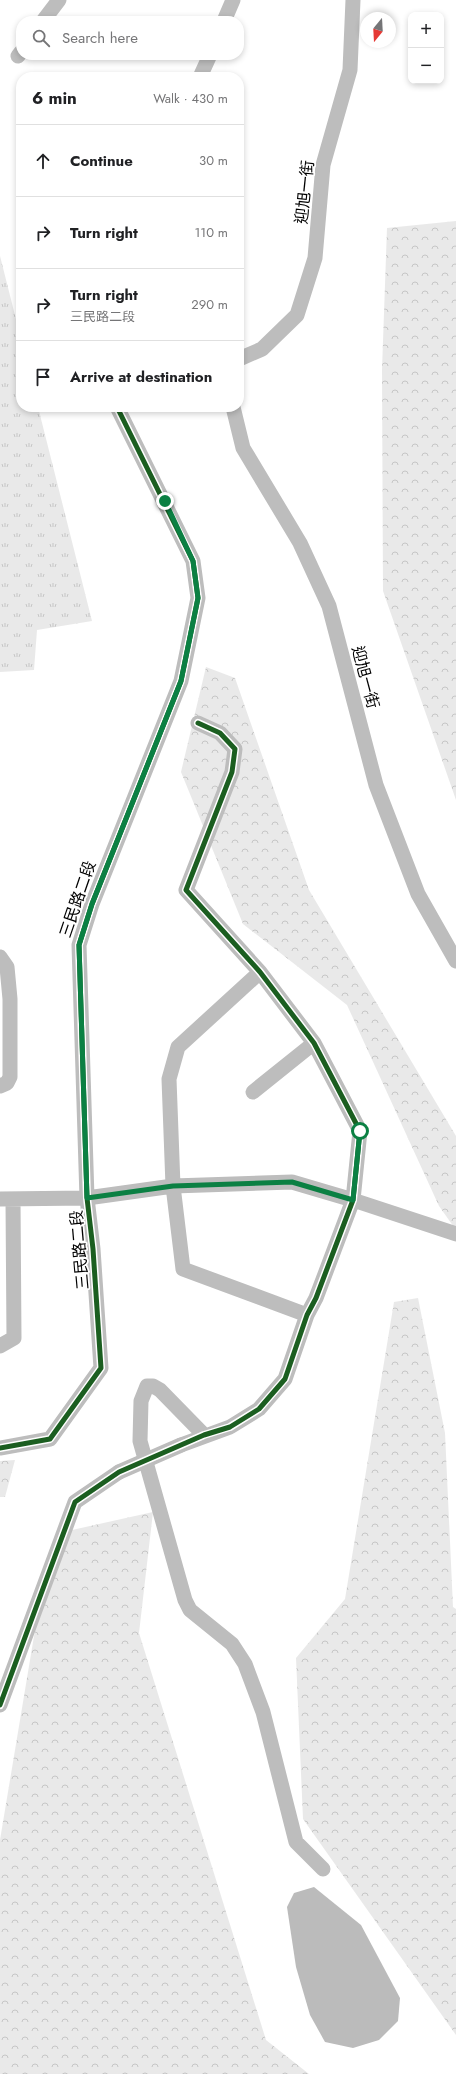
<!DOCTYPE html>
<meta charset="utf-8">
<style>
body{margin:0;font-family:Jost,"Noto Sans TC",sans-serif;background:#f6f6f6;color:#202124}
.controls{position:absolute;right:12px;top:12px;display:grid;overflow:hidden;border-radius:8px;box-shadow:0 2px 6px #0003}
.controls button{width:36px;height:36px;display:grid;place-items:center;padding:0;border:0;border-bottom:1px solid #e0e0e0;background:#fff;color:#202124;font:20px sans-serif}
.compass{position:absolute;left:360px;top:12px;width:36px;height:36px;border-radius:50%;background:#fff;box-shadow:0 2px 6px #0003;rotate:198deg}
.stop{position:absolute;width:12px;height:12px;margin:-9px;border:3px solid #0b8043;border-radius:50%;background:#fff}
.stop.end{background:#0b8043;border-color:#fff;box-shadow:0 1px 4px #0008}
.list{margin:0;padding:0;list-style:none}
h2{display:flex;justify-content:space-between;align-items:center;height:52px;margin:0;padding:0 16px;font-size:17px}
h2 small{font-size:13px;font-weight:400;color:#757577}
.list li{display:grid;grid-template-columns:26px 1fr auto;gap:12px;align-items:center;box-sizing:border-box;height:72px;padding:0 16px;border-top:1px solid #e0e0e0}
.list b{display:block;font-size:15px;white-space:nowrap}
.list p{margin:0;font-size:13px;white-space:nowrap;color:#757577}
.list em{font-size:13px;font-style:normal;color:#757577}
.icon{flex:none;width:22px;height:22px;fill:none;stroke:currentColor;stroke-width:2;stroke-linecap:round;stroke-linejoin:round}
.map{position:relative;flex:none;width:456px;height:2074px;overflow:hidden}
.search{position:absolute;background:#fff;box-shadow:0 2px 6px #0003;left:16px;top:16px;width:228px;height:44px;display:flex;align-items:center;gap:10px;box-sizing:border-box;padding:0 14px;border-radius:16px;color:#757577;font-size:15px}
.panel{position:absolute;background:#fff;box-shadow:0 2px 6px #0003;left:16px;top:72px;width:228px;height:340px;border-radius:16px}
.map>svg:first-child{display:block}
</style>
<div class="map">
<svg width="456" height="2074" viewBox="0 0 456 2074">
<defs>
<pattern id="grass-tufts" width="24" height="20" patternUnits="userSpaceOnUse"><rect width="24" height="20" fill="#e9e9e9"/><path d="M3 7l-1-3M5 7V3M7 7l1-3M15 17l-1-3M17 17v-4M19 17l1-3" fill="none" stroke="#c6c6c6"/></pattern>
<pattern id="forest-crowns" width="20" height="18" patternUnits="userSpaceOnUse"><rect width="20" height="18" fill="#e9e9e9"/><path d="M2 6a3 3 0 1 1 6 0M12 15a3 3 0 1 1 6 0" fill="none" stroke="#c6c6c6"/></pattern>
</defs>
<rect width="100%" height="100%" fill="#fff"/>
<!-- grass -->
<path fill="url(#grass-tufts)" d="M0,256L21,339V407H38L92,621L37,630L34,670L0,672Z"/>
<!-- forest -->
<path fill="url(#forest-crowns)" d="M456,221V800L383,591L382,370L387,228Z
M206,667L235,678L309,890L456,1136V1230L439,1206L347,1005L243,924L181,772Z
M418,1298L445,1433L453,1607L456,1609V2035L303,1819L296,1658L345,1599L394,1302Z
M15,1460L5,1497H0V1461Z
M153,1512L139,1633L266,2040L309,2074H0V1840L43,1582L63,1532Z"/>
<!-- water -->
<path fill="#bbb" d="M314,1887L361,1925L400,1998L398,2021L379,2040L353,2048L325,2042L310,2015L296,1967L287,1907L294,1893Z"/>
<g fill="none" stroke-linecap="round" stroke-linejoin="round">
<!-- street -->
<path stroke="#bdbdbd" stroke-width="15" d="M43,21L59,0
M224,21L233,0
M18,56L21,52
M200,77L210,55
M239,359L262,349L297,315L315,258L323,165L350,70L353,0
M233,407L243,448L300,543L329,606L376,785L418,894L456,961
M0,957L7,967L10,999V1077L7,1083L0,1086
M260,972L178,1047L169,1079L173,1186L183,1269L307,1315
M253,1092L314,1043
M0,1199L87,1198L173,1186L292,1182L353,1200L456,1234
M0,1346L14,1338L13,1200
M204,1435L160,1390L153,1386H147L141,1401L140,1441L185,1600L190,1610L232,1644L245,1664L263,1712L296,1842L323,1869
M181,1445L230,1427L259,1409L285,1379L307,1315L316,1298L353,1200L360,1131L314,1043L260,972L186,890L232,772L235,749L220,733L198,723
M0,1448L50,1439L101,1368L93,1249L87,1198L79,945L92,904L181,681L198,598L193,561L117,407
M0,1705L75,1502L119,1472"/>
<!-- street-bridge -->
<path stroke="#bdbdbd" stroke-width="15" d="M119,1472L181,1445"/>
<!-- cycleway casing -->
<g stroke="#fff" stroke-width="8">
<path id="cycleway" d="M0,1448L50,1439L101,1368L93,1249L87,1198L79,945L92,904L181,681L198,598L193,561L117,407
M0,1705L75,1502L119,1472L204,1435L230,1427L259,1409L285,1379L307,1315L316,1298L353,1200L360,1131L314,1043L260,972L186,890L232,772L235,749L220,733L198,723"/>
</g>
<!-- cycleway -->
<use href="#cycleway" stroke="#1b5e20" stroke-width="5"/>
</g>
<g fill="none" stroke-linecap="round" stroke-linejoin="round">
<!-- route -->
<path stroke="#0b8043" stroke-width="5" d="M165,501L193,561L198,598L181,681L92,904L79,945L87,1198L173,1186L292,1182L353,1200L360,1131"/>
</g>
<g text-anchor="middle" stroke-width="3.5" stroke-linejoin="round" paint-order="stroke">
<!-- street labels -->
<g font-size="16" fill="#000" stroke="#fff">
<text transform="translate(304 192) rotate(-84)" y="6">迎旭一街</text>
<text transform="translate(366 677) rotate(75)" y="6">迎旭一街</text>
<text transform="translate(77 899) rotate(-71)" y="6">三民路二段</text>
<text transform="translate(79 1250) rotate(-95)" y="6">三民路二段</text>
</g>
</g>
</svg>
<div class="controls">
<button>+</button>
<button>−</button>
</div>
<svg class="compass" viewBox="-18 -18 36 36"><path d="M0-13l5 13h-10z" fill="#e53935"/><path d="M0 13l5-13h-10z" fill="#757577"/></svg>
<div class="stop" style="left:360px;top:1131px"></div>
<div class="stop end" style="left:165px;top:501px"></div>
<div class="search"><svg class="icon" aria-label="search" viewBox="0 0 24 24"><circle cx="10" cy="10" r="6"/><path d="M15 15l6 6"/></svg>Search here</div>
<section class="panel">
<h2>6 min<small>Walk · 430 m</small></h2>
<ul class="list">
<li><svg class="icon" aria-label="ahead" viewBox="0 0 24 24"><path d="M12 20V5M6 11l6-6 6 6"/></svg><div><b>Continue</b></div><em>30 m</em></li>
<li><svg class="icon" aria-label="right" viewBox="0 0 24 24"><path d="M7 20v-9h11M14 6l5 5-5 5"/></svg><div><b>Turn right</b></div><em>110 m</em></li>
<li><svg class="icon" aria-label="right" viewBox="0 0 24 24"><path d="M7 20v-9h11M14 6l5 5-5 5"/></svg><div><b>Turn right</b><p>三民路二段</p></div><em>290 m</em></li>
<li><svg class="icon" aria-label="arrive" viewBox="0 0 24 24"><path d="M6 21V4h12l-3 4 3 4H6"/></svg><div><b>Arrive at destination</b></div></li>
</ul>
</section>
</div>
